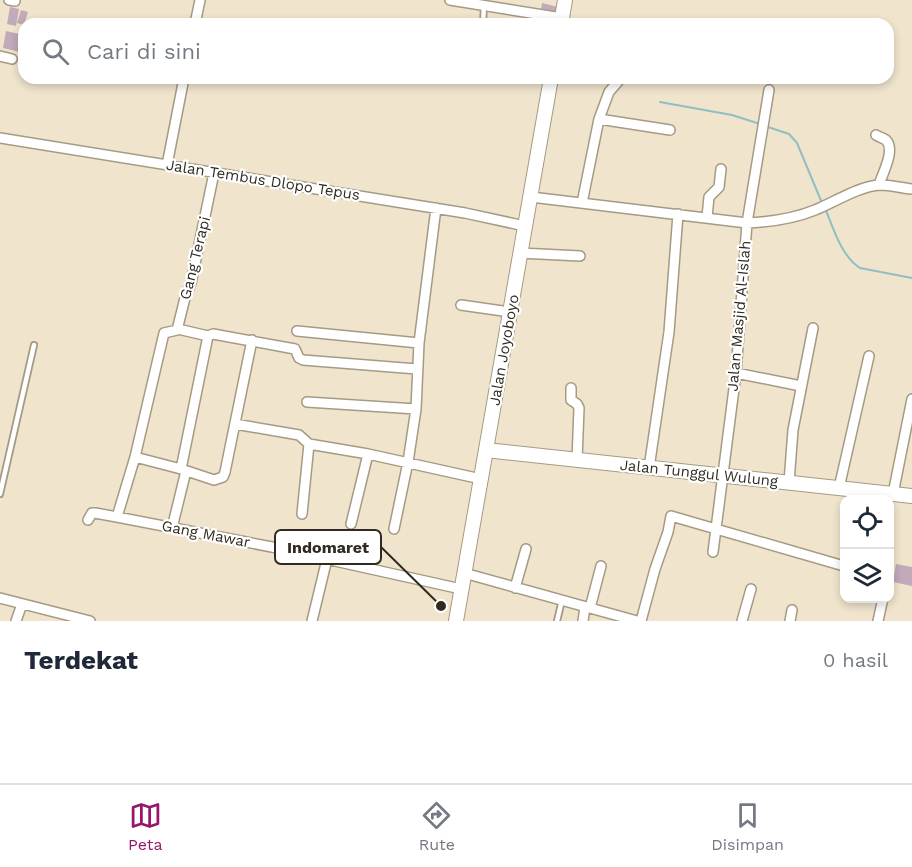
<!DOCTYPE html>
<html lang="id">
<style>
body{margin:0;font-family:"Work Sans",sans-serif;background:#f6f6f7;color:#1f2937}
.controls{position:absolute;right:18px;bottom:18px;display:grid;overflow:hidden;border-radius:12px;box-shadow:0 3px 9px #0003}
.controls button{width:54px;height:54px;display:grid;place-items:center;padding:0;border:0;border-bottom:2px solid #e0e1e3;background:#fff;color:#1f2937;font:30px sans-serif}
.list{margin:0;padding:0;list-style:none}
h2{display:flex;justify-content:space-between;align-items:center;height:78px;margin:0;padding:0 24px;font-size:26px}
h2 small{font-size:20px;font-weight:400;color:#747a83}
.icon{flex:none;width:33px;height:33px;fill:none;stroke:currentColor;stroke-width:2;stroke-linecap:round;stroke-linejoin:round}
.map{position:relative;flex:none;width:912px;height:621px;overflow:hidden}
.search{position:absolute;background:#fff;box-shadow:0 3px 9px #0003;left:18px;right:18px;top:18px;height:66px;display:flex;align-items:center;gap:15px;box-sizing:border-box;padding:0 21px;border-radius:18px;color:#747a83;font-size:22px}
.sheet{height:162px;background:#fff}
nav{display:flex;justify-content:space-around;align-items:center;box-sizing:border-box;height:84px;border-top:2px solid #e0e1e3;background:#fff;font-size:16px;color:#747a83}
nav a{display:grid;justify-items:center;gap:3px}
nav .on{color:#98156c}
.map>svg:first-child{display:block}
</style>
<div class="map">
<svg width="912" height="621" viewBox="0 0 912 621">
<rect width="100%" height="100%" fill="#f0e4cc"/>
<g fill="none" stroke-linecap="round" stroke-linejoin="round">
<!-- stream -->
<path stroke="#90bfc3" stroke-width="2" d="M660,102L732,115L760,124
M765,126L789,134L797,143L822,203
M825,208C833,227 841,256 860,268L912,278"/>
</g>
<!-- building -->
<path fill="#c1aaba" d="M542,3L558,7L556,14L541,10Z
M10,7L19,9L16,26L7,24Z
M21,10L28,12L24,25L17,23Z
M6,31L24,35L20,52L3,48Z
M896,564L912,567V586L893,582Z"/>
<g fill="none" stroke-linecap="round" stroke-linejoin="round">
<!-- service casing -->
<g stroke="#a59a83" stroke-width="8">
<path id="service" d="M483,24L484,5
M0,494L34,345
M557,621L562,600"/>
</g>
<!-- minor casing -->
<g stroke="#a59a83" stroke-width="12">
<path id="minor" d="M9,0L15,1
M450,0L562,18
M195,24L200,0
M0,56L12,59
M769,90L747,223C770,222 793,219 815,210C833,203 859,186 880,185C890,185 902,188 912,189
M599,119L670,130
M876,135C879,137 883,138 886,140C896,150 882,174 879,185
M0,138L465,213L525,226
M167,165L184,78
M531,197L747,223L736,373L713,552
M582,203L599,119L609,92L621,78
M707,217L709,197L719,187L721,169
M520,253L580,256
M461,305L510,312
M178,329L208,336
M297,331L419,343
M736,373L801,386
M571,388V400L577,404L579,408L577,460
M307,402L416,409
M235,424L299,435L309,444L368,454L481,479
M135,457L181,469L214,480L223,477L225,472L252,340
M649,468L669,332L678,214
M181,469L208,336L213,334L295,349L299,358L303,360L417,369
M789,482L793,430L813,328
M839,488L869,356
M893,494L912,399
M302,514L309,444
M117,517L135,457L164,333L177,330L185,298L191,283L214,173
M88,520L92,513H95L117,517L272,547L461,589
M351,524L368,454
M172,528L186,471
M394,529L408,462L416,409L419,343L436,208
M464,573L637,621
M515,588L526,549
M0,598L90,621
M590,608L601,566
M16,621L22,604
M312,621L327,559
M583,621L585,607
M641,621L655,569L668,532L671,516L844,566
M742,621L751,589
M790,621L792,610
M878,621L883,598"/>
</g>
<!-- secondary casing -->
<g stroke="#a59a83" stroke-width="16">
<path id="secondary" d="M561,24L565,0
M486,450L912,496
M456,621L551,78"/>
</g>
<!-- service -->
<use href="#service" stroke="#fff" stroke-width="4.5"/>
<!-- minor -->
<use href="#minor" stroke="#fff" stroke-width="9"/>
<!-- secondary -->
<use href="#secondary" stroke="#fff" stroke-width="14"/>
</g>
<g text-anchor="middle" stroke-width="4.5" stroke-linejoin="round" paint-order="stroke">
<!-- street labels -->
<g font-size="15" fill="#302b22" stroke="#fff">
<text transform="translate(263 180) rotate(9)" y="5">Jalan Tembus Dlopo Tepus</text>
<text transform="translate(195 258) rotate(-76)" y="5">Gang Terapi</text>
<text transform="translate(739 316) rotate(-85)" y="5">Jalan Masjid Al-Islah</text>
<text transform="translate(504 350) rotate(-80)" y="5">Jalan Joyoboyo</text>
<text transform="translate(699 473) rotate(6)" y="5">Jalan Tunggul Wulung</text>
<text transform="translate(206 534) rotate(11)" y="5">Gang Mawar</text>
</g>
</g>
<!-- callouts -->
<path fill="none" stroke="#302b22" stroke-width="2" d="M441 606L381 547"/>
<circle fill="#302b22" stroke="#fff" stroke-width="2" cx="441" cy="606" r="6"/>
<rect fill="#fff" stroke="#302b22" stroke-width="2" x="275" y="530" width="106" height="34" rx="6"/>
<g font-size="16" text-anchor="middle" font-weight="bold" fill="#302b22">
<text x="328" y="553">Indomaret</text>
</g>
</svg>
<div class="controls">
<button><svg class="icon" aria-label="locate" viewBox="0 0 24 24"><circle cx="12" cy="12" r="6"/><path d="M12 2v4M12 18v4M2 12h4M18 12h4"/></svg></button>
<button><svg class="icon" aria-label="layers" viewBox="0 0 24 24"><path d="M12 4l9 5-9 5-9-5zM3 14l9 5 9-5"/></svg></button>
</div>
<div class="search"><svg class="icon" aria-label="search" viewBox="0 0 24 24"><circle cx="10" cy="10" r="6"/><path d="M15 15l6 6"/></svg>Cari di sini</div>
</div>
<section class="sheet">
<h2>Terdekat<small>0 hasil</small></h2>
<ul class="list">
</ul>
</section>
<nav>
<a class="on"><svg class="icon" aria-label="map" viewBox="0 0 24 24"><path d="M3 6l6-2 6 2 6-2v14l-6 2-6-2-6 2zM9 4v14M15 6v14"/></svg>Peta</a>
<a><svg class="icon" aria-label="directions" viewBox="0 0 24 24"><path d="M12 3l9 9-9 9-9-9zM9 14v-3h6M13 9l2 2-2 2"/></svg>Rute</a>
<a><svg class="icon" aria-label="saved" viewBox="0 0 24 24"><path d="M7 4h10v16l-5-4-5 4z"/></svg>Disimpan</a>
</nav>
